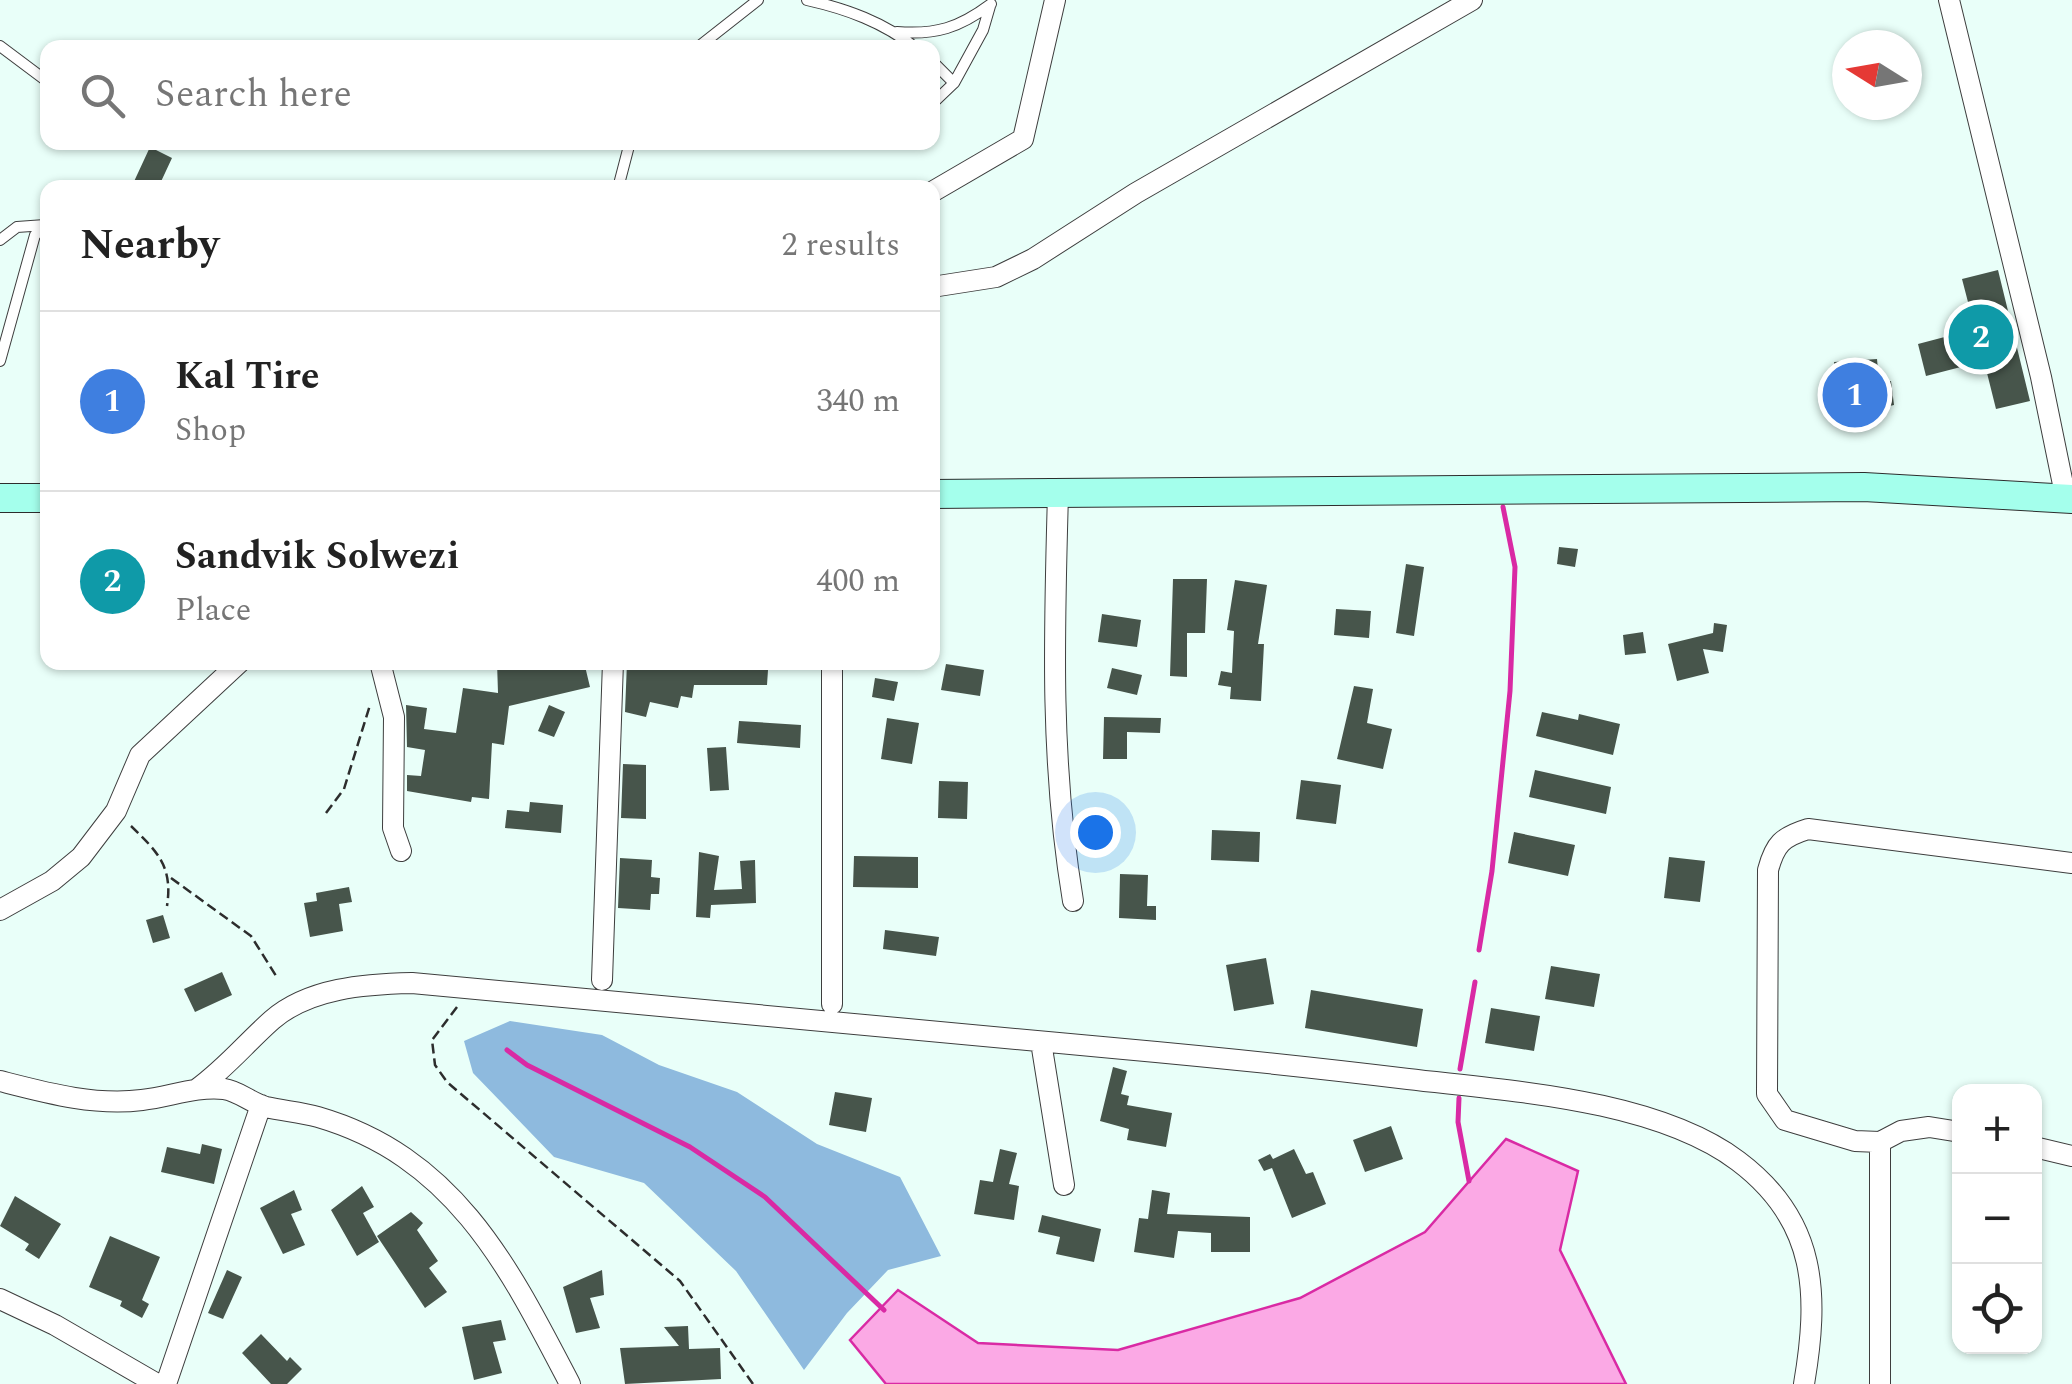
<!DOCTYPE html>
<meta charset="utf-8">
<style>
body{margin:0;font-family:Spectral,serif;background:#f6f6f6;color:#222}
.controls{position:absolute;right:30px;bottom:30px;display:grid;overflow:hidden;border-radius:20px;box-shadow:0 2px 8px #0004}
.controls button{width:90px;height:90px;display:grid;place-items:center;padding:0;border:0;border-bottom:2px solid #e0e0e0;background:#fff;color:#222;font:50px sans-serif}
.compass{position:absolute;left:1832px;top:30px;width:90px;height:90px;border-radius:50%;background:#fff;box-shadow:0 2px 8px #0004;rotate:281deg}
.you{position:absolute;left:1095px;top:832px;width:35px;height:35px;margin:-25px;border:8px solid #fff;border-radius:50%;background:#1a73e8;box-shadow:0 0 0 15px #1a73e833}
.badge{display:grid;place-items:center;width:65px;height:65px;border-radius:50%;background:#d93025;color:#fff;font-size:32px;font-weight:700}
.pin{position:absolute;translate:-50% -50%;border:5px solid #fff;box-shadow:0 2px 10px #0006}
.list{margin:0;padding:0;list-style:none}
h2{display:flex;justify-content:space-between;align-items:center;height:130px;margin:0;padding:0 40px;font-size:42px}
h2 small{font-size:32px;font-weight:400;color:#767676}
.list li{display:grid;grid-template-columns:65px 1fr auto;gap:30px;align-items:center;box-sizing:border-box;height:180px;padding:0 40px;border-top:2px solid #e0e0e0}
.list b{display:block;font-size:38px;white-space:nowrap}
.list p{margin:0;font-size:32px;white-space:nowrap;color:#767676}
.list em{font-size:32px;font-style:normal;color:#767676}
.icon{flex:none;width:55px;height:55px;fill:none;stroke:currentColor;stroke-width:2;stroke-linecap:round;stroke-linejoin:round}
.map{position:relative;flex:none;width:2072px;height:1384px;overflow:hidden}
.search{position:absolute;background:#fff;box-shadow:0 2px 8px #0004;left:40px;top:40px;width:900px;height:110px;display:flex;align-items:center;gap:25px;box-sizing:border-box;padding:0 35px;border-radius:20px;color:#767676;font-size:38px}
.panel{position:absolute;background:#fff;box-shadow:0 2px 8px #0004;left:40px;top:180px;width:900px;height:490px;border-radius:20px}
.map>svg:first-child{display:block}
</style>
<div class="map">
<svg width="2072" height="1384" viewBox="0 0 2072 1384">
<rect width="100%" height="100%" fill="#e9fff9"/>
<!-- forest -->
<path fill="#8ebade" d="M510,1021L602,1035L659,1065L737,1092L817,1144L900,1177L941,1256L888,1270L847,1313L804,1370L736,1271L644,1183L554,1157L473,1073L464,1041Z"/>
<!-- water -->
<path fill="#fba9e5" stroke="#d92aa4" stroke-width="2.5" d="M1506,1139L1578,1171L1560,1250L1626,1384H886L850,1340L898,1290L978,1343L1118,1350L1300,1298L1425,1232Z"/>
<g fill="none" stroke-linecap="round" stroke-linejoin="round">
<!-- stream -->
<path stroke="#d92aa4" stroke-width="5" d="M1479,950L1492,871L1510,691L1515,567L1503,507
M507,1050L527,1065L690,1147L765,1197L884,1310
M1460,1069L1475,982
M1459,1098L1458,1122L1469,1181"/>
</g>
<!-- building -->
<path fill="#47554b" d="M150,147L172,158L158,188H131Z
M1998,270L2030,401L1996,409L1984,361L1926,376L1918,344L1975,329L1962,279Z
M1877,359L1879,382L1891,381L1894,405L1839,417L1834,362Z
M1559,547L1578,549L1575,567L1557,564Z
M1406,564L1424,567L1414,636L1396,633Z
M1173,579H1207L1205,633H1187V677L1170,676Z
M1235,580L1267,585L1258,644H1264L1261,701L1230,699L1231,687L1218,685L1221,671L1232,673L1234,631L1227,630Z
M1336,609L1371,611L1369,638L1334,635Z
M1102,614L1141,620L1137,647L1098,642Z
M1714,623L1727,625L1723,652L1703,649L1709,673L1677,681L1668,644L1713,633Z
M1643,632L1646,653L1625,655L1623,635Z
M497,662H584L590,687L509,706L504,745L492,743L489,799L472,797L471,802L407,791V775L421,776L425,750L407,747L406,705L427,708L424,729L456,733L463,688L498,693Z
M627,662H734L733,667L768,670L767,685H694L692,698L681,696L678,708L650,702L646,717L625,712Z
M946,664L984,670L980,696L941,690Z
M1112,668L1142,675L1137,695L1107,688Z
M875,678L898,682L894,701L872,697Z
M1354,686L1373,689L1367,723L1392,729L1383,769L1337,759Z
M549,705L565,712L554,737L538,731Z
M1542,712L1578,720L1579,714L1620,724L1613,755L1536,736Z
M1104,717L1161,718L1160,733L1127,732V759H1103Z
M887,718L919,723L912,764L881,759Z
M739,721L801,725L800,748L737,743Z
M726,747L729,790L710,791L707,748Z
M623,764L646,765V819L621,818Z
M1535,770L1611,787L1606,814L1529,797Z
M1301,780L1341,785L1336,824L1296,819Z
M939,781L968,782L967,819L938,818Z
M530,802L563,805L561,833L505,828L507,810L529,812Z
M1212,830L1260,832L1259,862L1211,860Z
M1514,832L1575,845L1568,876L1508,863Z
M699,852L719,856L714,890L742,889L740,861L755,860L756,903L711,905L710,918L696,917Z
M854,856L918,857V888L853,887Z
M1669,857L1705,861L1700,902L1664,898Z
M620,858L652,860L651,877L660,878L659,894H651L650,910L618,908Z
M1120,874L1148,875L1147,906H1156V920L1119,918Z
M349,887L352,902L339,904L343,931L310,937L304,903L317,901L316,893Z
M163,915L170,938L153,943L146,920Z
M885,930L939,937L936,956L883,949Z
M1266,958L1274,1004L1234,1011L1226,965Z
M1551,966L1600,974L1594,1007L1545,999Z
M222,972L232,995L195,1012L184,989Z
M1311,990L1423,1009L1417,1047L1305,1028Z
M1491,1008L1540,1016L1534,1051L1485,1043Z
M1113,1067L1127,1071L1121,1094L1129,1096L1127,1105L1172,1113L1166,1147L1127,1140L1129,1129L1100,1121Z
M835,1092L872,1098L866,1132L829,1125Z
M1391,1126L1403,1159L1365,1172L1353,1140Z
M202,1144L222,1149L214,1184L161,1172L167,1147L200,1154Z
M1000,1149L1017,1153L1009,1184L1019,1186L1014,1220L974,1214L980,1180L993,1182Z
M1294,1149L1306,1174L1313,1172L1326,1204L1292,1218L1272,1168L1264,1171L1258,1160L1270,1154L1273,1159Z
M362,1186L374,1207L363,1213L379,1242L357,1256L331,1210Z
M294,1190L302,1210L291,1214L305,1245L283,1254L260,1208Z
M1152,1190L1170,1193L1167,1214L1250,1217V1252H1211V1233L1178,1231L1174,1258L1134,1252L1139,1218L1148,1219Z
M15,1196L61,1224L39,1259L25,1250L29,1244L0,1226Z
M411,1212L423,1223L417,1230L438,1261L429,1268L447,1292L425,1308L377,1236Z
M1042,1215L1101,1229L1094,1262L1056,1254L1060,1237L1038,1232Z
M110,1236L160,1257L142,1300L149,1304L142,1318L120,1306L122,1301L89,1287Z
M227,1270L242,1277L223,1319L208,1313Z
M602,1270L604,1295L590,1298L600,1328L576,1333L563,1287Z
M501,1320L506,1340L493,1342L502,1373L474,1380L462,1327Z
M688,1326L689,1349L720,1348L721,1379L625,1384L620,1348L679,1346L664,1327Z
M261,1334L287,1361L290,1357L302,1369L287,1384H271L242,1353Z"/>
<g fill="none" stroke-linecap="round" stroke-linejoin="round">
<!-- service casing -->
<g stroke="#3e3e3e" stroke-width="12">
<path id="service" d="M807,0C847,9 883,22 916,48
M897,32C936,35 959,28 991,4
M0,46L48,82
M697,48L758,0
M932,61L954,83L932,104
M954,83L983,30L990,6
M670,142H719
M618,188L630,142
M0,240L17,227L45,225
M0,361L35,235L48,225"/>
</g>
<!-- minor casing -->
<g stroke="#3e3e3e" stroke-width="22">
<path id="minor" d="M1949,0L2041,377L2066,499
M932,192L1023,139L1055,0
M932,287L996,277L1033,259L1136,193L1472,0
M1058,494C1054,634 1050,763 1073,901
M380,662L394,717L393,828L401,851
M832,662V1004
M0,910L52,881L81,857L116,811L140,755L240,662
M602,980L613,662
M1041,1042L1064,1185
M0,1081C47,1093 94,1106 142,1100C170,1097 195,1086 224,1089C239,1091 251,1103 266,1107C283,1111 301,1112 318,1117C455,1157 509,1267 570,1384
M197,1089C226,1068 246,1043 272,1020C309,988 365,984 412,983C646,1005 880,1026 1113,1048C1212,1057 1310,1067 1408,1079C1509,1091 1655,1099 1738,1161C1818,1221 1819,1295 1804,1384
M1960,1132L1929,1127L1901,1131L1880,1142L1855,1141L1785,1120L1767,1094L1768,870C1775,844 1782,837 1808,829L2072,863
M2034,1147L2072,1156
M0,1299L55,1325L157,1384
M166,1384L261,1105
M1880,1384V1142"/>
</g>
<!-- secondary casing -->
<g stroke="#2d2d2d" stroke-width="30">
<path id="secondary" d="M932,494L1864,487L2072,499
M0,498H48"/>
</g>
<!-- path -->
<path stroke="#2d2d2d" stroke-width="2.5" stroke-dasharray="10 5" stroke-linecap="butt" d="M326,813L344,789L370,705
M131,826C158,852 173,867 167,906
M171,878L251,936L278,979
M457,1007L432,1040L435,1065L447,1082L680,1281L753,1384"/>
<!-- service -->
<use href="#service" stroke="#fff" stroke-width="10"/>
<!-- minor -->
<use href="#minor" stroke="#fff" stroke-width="20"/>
<!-- secondary -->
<use href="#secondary" stroke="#a4ffec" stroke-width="28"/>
</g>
</svg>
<div class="controls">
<button>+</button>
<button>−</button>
<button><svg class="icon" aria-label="locate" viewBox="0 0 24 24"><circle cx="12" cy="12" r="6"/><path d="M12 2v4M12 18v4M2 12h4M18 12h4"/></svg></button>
</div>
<svg class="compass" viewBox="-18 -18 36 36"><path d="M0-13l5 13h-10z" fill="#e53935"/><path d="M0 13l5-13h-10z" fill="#767676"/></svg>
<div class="you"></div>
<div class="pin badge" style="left:1855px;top:395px;background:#3f7fe0">1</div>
<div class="pin badge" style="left:1981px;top:337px;background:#0f9aa8">2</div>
<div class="search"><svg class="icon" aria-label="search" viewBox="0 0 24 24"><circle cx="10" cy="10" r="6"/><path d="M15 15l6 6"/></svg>Search here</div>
<section class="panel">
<h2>Nearby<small>2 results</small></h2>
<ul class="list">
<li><span class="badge" style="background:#3f7fe0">1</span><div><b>Kal Tire</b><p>Shop</p></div><em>340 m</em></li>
<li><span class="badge" style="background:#0f9aa8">2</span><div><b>Sandvik Solwezi</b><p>Place</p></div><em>400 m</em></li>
</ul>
</section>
</div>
